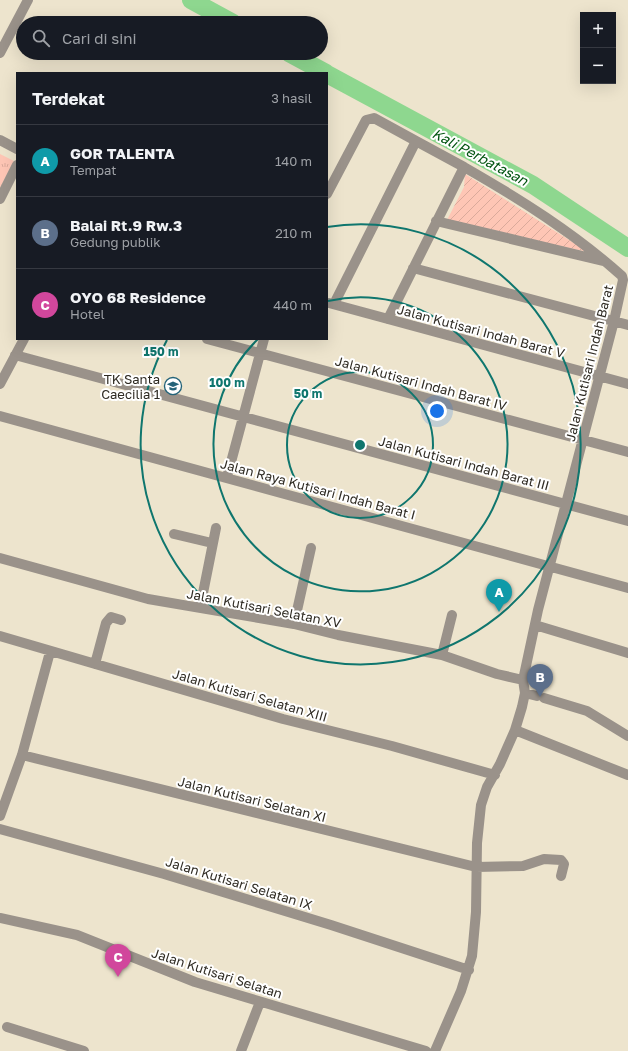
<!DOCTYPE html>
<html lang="id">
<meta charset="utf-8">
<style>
body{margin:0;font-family:"Golos Text",sans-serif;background:#242831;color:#f1f3f6}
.controls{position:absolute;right:12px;top:12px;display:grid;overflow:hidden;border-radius:0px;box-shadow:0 4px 16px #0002}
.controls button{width:36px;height:36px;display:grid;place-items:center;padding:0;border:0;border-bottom:1px solid #363941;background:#171b24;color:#f1f3f6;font:20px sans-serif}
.you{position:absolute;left:437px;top:411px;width:14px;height:14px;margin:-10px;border:3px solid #fff;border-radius:50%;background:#1a73e8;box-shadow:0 0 0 6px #1a73e833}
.badge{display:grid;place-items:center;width:26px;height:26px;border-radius:50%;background:#1a73e8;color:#fff;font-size:13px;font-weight:700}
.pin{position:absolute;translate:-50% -33px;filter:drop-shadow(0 1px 2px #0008)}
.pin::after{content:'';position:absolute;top:21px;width:14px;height:12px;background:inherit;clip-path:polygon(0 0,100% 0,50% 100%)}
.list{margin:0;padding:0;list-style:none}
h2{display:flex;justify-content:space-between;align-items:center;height:52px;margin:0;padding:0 16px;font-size:17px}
h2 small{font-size:13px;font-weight:400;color:#9ea1a6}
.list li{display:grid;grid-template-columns:26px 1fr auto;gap:12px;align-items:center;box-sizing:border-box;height:72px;padding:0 16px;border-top:1px solid #363941}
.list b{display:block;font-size:15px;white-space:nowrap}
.list p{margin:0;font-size:13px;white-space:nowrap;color:#9ea1a6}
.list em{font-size:13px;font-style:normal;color:#9ea1a6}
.icon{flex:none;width:22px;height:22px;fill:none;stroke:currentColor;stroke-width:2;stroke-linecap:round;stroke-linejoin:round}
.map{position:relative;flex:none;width:628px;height:1051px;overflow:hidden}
.search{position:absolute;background:#171b24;box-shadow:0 4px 16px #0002;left:16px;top:16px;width:312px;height:44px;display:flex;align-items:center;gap:10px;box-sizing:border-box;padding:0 14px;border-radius:22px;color:#9ea1a6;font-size:15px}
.panel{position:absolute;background:#171b24;box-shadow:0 4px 16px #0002;left:16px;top:72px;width:312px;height:268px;border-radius:0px}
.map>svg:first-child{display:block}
</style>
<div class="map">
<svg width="628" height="1051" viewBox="0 0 628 1051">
<defs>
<pattern id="grass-tufts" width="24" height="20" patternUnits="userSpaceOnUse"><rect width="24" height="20" fill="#fec6b5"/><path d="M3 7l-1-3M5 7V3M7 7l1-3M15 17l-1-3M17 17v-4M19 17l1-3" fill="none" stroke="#daaa9b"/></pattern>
<pattern id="garden-furrows" width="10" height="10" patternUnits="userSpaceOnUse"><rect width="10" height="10" fill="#fec6b5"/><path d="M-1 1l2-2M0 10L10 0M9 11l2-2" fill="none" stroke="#daaa9b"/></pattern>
</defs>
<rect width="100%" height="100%" fill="#ede4cd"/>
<!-- grass -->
<path fill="url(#grass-tufts)" d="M0,154L14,161L0,188Z"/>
<!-- garden -->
<path fill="url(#garden-furrows)" d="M465,174L588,252L446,222L464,187Z"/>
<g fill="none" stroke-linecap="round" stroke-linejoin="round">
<!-- river -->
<path stroke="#8ed78f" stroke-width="18" d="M191,0L233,23
M289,53L326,73
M327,74L533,185L628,248"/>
<!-- minor -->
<path stroke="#9a928a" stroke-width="10" d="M0,53L28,0
M0,140L17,149
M327,194L366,120L374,118L416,141L334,304
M0,199L17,165
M436,221L603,261
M413,268L628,325
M329,303L628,384
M388,319L464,167L416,141
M207,339L628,452
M15,355L628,521
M0,384L24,339
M0,416L628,588
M227,477L264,339
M174,534L212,543
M0,558L148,599L294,624L338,635L442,655L497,674L523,680
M200,608L216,528
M294,624L311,548
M535,625L628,653
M0,636L283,719L392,746L495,775
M442,655L452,615
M95,664L106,623L111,617L121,620
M525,693L537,696
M544,698L587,711L628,736
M515,730L628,775
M22,755L476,867L523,866L544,859L561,860L564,864L561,876
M0,816L22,755L50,652
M0,829L164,874L331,925L469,970
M0,918L77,935L195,982L426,1051
M7,1027L84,1051
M241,1051L260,1002
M435,1051L461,991L472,956L476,912L477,843L481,805L487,787L500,764L515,730L522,707L525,693L523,680L538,610L614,321L623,280L622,276C574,233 520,199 464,167"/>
</g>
<!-- distance rings -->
<g fill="none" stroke="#0f766e" stroke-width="2">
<circle cx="360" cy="445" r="73"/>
<path d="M328 301A147 147 0 1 1 258 339"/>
<path d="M327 227A220 220 0 1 1 167 340"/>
</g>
<!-- icons -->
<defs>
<g id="school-ring" transform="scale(0.9)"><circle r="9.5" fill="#fff" stroke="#246379" stroke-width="1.5"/><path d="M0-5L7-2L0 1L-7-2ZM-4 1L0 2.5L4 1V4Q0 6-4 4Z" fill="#246379"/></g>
</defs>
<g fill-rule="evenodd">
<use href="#school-ring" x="173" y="386"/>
</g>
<g text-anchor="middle" stroke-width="4" stroke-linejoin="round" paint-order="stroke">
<!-- street labels -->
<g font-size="13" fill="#2f2b23" stroke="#fff">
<text transform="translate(481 331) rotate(15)" y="5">Jalan Kutisari Indah Barat V</text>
<text transform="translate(589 363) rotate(-76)" y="5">Jalan Kutisari Indah Barat</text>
<text transform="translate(421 383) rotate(15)" y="5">Jalan Kutisari Indah Barat IV</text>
<text transform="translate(464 463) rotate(15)" y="5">Jalan Kutisari Indah Barat III</text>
<text transform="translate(318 489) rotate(15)" y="5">Jalan Raya Kutisari Indah Barat I</text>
<text transform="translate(264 608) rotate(11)" y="5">Jalan Kutisari Selatan XV</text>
<text transform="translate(250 695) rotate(16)" y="5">Jalan Kutisari Selatan XIII</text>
<text transform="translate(252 799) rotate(14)" y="5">Jalan Kutisari Selatan XI</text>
<text transform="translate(239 883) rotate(17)" y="5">Jalan Kutisari Selatan IX</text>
<text transform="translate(217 973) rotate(18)" y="5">Jalan Kutisari Selatan</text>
</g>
<!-- poi labels -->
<g font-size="13" fill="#2f2b23" stroke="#fff" text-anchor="end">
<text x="160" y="384">TK Santa<tspan x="160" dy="15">Caecilia 1</tspan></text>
</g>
<!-- water labels -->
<g font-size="14" font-style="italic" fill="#025411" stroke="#fff">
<text transform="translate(480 157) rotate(28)" y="5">Kali Perbatasan</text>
</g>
</g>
<circle cx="360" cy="445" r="6" fill="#0f766e" stroke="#fff" stroke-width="2"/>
<g font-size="12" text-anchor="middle" font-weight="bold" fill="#0f766e" stroke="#fff" stroke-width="4" stroke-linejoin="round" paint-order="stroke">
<text x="161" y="356">150 m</text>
<text x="227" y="387">100 m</text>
<text x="308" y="398">50 m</text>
</g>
</svg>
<div class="controls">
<button>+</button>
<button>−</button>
</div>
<div class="you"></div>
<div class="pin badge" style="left:499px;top:612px;background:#0f9aa8">A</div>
<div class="pin badge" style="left:540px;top:697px;background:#5c6f8a">B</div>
<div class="pin badge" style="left:118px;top:977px;background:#d1479c">C</div>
<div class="search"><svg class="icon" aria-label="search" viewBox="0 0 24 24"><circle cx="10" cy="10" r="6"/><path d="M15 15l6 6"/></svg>Cari di sini</div>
<section class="panel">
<h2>Terdekat<small>3 hasil</small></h2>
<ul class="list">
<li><span class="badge" style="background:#0f9aa8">A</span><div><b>GOR TALENTA</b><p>Tempat</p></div><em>140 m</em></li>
<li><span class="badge" style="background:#5c6f8a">B</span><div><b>Balai Rt.9 Rw.3</b><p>Gedung publik</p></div><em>210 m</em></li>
<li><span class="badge" style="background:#d1479c">C</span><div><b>OYO 68 Residence</b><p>Hotel</p></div><em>440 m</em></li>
</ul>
</section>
</div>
